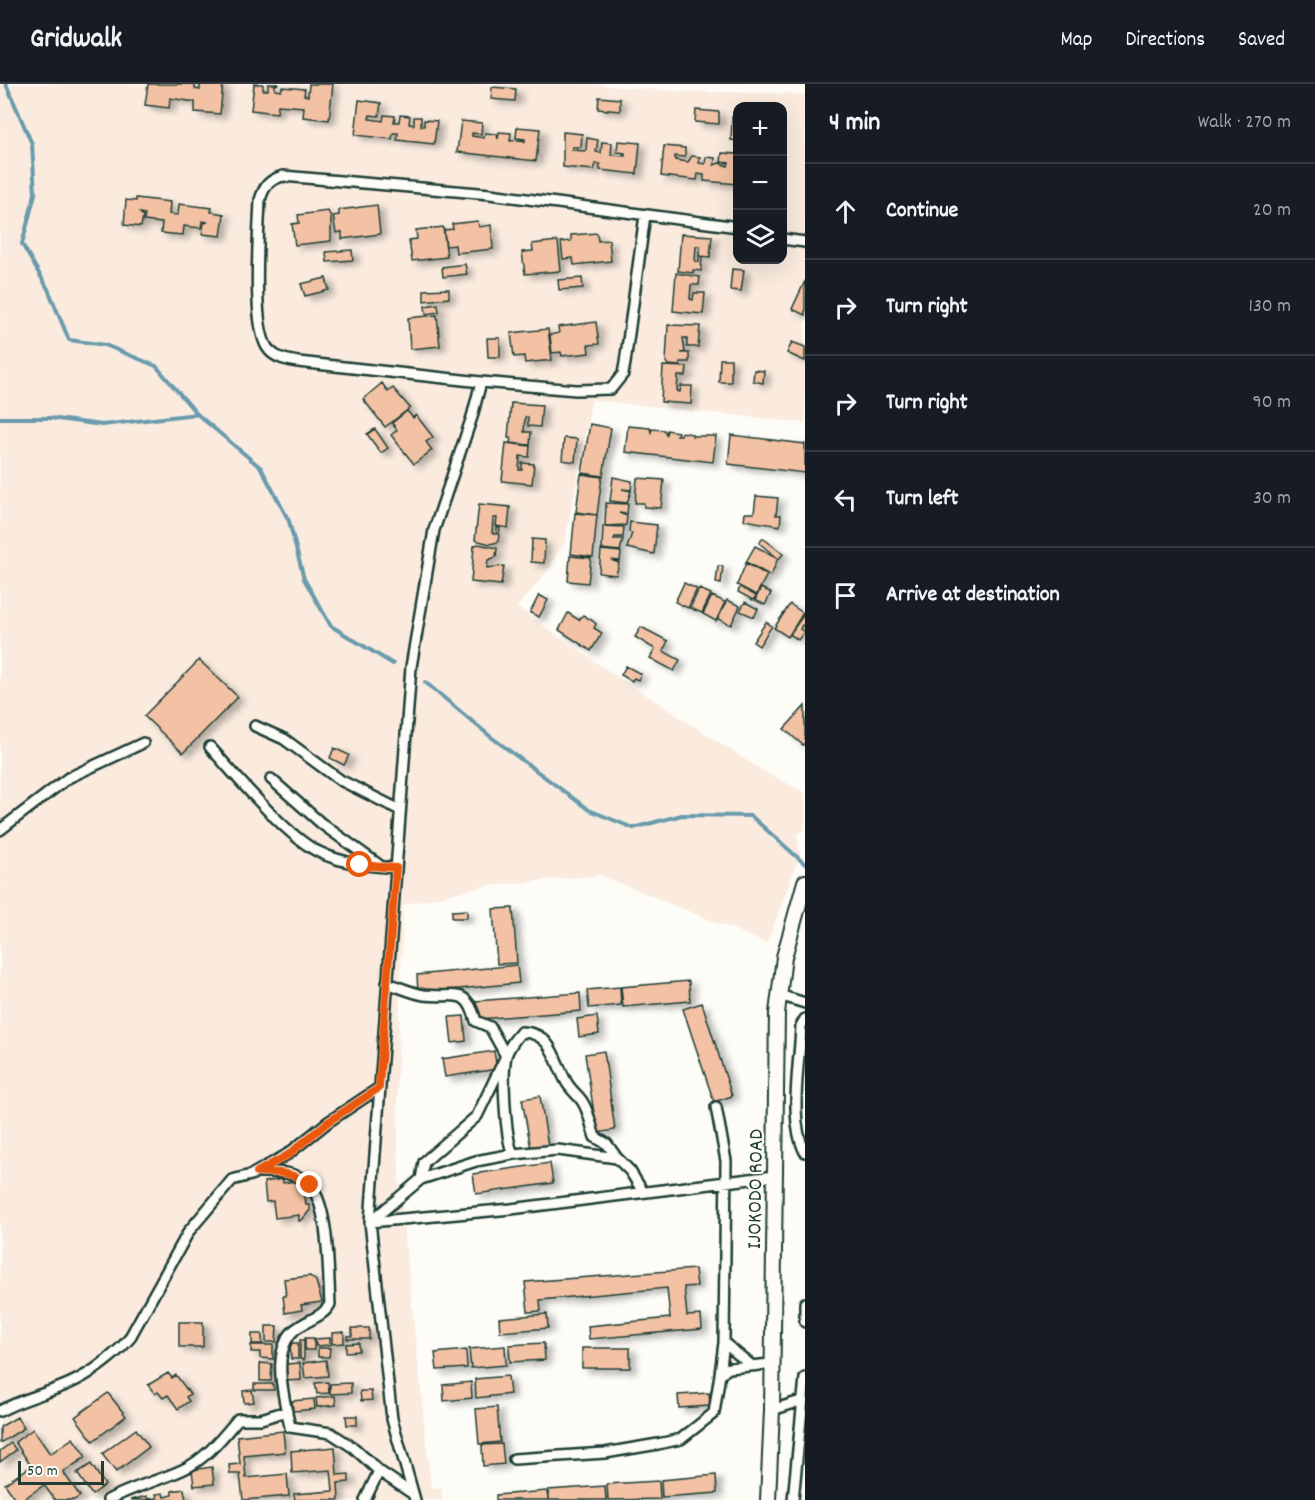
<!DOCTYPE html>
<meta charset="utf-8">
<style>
body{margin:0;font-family:Dekko,sans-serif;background:#20242c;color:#f1f3f6}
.controls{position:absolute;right:18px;top:18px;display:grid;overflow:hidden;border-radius:12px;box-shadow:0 6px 24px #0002}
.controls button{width:54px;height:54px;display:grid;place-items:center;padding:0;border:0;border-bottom:2px solid #363941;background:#171b24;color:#f1f3f6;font:30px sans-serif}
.scale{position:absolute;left:18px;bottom:15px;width:86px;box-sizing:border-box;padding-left:6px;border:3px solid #1f3d34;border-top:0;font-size:16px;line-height:21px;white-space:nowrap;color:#1f3d34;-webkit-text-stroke:4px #fdfcf7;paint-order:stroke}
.stop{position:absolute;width:18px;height:18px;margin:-14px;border:4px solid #ea580c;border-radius:50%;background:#fff}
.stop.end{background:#ea580c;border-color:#fff;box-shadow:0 2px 6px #0008}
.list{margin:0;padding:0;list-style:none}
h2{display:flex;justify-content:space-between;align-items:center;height:78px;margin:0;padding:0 24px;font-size:26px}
h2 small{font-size:20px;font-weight:400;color:#9ea1a6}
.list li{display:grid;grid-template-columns:39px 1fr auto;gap:18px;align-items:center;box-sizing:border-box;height:96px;padding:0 24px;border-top:2px solid #363941}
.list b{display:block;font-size:22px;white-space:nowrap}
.list em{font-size:20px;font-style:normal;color:#9ea1a6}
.icon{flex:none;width:33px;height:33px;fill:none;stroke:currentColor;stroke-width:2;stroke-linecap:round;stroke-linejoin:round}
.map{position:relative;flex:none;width:805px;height:1416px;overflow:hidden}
header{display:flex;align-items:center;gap:36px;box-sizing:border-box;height:84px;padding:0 30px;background:#171b24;border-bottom:2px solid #363941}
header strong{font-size:28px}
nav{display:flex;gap:33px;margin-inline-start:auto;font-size:21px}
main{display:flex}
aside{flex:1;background:#171b24}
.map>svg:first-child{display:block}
</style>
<header>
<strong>Gridwalk</strong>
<nav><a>Map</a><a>Directions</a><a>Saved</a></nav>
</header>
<main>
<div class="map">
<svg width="805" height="1416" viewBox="0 0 805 1416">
<defs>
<filter id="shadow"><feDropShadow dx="6" dy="4" stdDeviation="3" flood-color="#0004"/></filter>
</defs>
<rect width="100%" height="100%" fill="#fdfcf7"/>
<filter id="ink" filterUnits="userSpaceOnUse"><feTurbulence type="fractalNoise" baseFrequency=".0167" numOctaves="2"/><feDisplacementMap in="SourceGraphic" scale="12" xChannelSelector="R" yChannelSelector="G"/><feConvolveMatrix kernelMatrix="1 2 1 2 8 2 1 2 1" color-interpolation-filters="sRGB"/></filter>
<g filter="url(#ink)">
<!-- built -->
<path fill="#faebde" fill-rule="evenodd" d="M0,0H585L672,7L805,10V339L592,316L565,457L546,489L517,523L598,580L760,685L805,709V745L797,751L800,771L767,859L600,791L485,802L403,821L397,1003L399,1095L431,1404H442V1416H0ZM738,22H782V176H738Z"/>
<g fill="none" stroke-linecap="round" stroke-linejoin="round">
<!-- stream -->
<path stroke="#6a9bad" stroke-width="4" d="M6,0L32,60L35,110L22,160L48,205L69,256L105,261L156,282L197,330L261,384L289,437L304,495L331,542L393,580
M0,334H50L102,341L197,330
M425,598L491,653L589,726L633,744L682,731L751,732L805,780"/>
</g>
<!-- building -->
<path fill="#f3c2a4" stroke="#1f3d34" stroke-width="1.5" filter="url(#shadow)" d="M148,0H195V5L200,6V0H223L220,30L195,28V18L170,14L169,24L145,21Z
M254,0H263V6H268V0H279L275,1V6L281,7L282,3L305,5L304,11L308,12L309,0H333L329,36L303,33L304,23L278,21L277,29L251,26Z
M492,3L516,5L515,17L491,15Z
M599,13L620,15V27L598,25Z
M359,16L381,19L379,32L370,31L369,35L383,37L384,31L395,32L394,38H399L400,31L410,32L409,40L414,41V33H421V42H424V36L437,37L434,60L397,56L398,49H393L392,55L355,51Z
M696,26L719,28V40L695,38Z
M732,33L738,34V57L731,56Z
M461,37L482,39L481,50L472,49V52L484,54L485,49L497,50L498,55L499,48L511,49L510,57L522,56L525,58V55L516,54L517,43L540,45L536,77L457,68Z
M563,48L582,50L581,63H572V66L586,67L587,54L598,56L596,68L601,69L602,58L612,59L611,71L625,72V69L617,68L618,57L640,59L637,90L600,86V80H595L594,86L563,83Z
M664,62L685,64V73L675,72V76L688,78L692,72L700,73L699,79L705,80L706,73L715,74L714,81L719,79L728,82L729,79L721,78L722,69L738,70V100L704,97V91L698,90L697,96L661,92Z
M136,114L170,118L169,130L178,131L179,120L212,124L211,128L224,130L221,152L202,150L204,139L208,138L202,137L201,144L184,142L183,151L161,149L162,139L144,137L145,130L140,129L143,132L141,143L124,141L126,116L136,117Z
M377,121L380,150L342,155V148L336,149L333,132L339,131V126Z
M328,127L331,133V157L295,161L292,140L299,139L298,131Z
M478,137L479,143L491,141L493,165L456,169L455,161L446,162L444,146L453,145L452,140Z
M443,143L447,173L412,177L409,156L417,155L416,146Z
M597,149L598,157L609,156L611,177L574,181L573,174L563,175L561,158L571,157V151Z
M681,150L712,152L710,173L699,172L700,162H696L695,177L699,178V172L702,173L701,187L693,186V189L678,187Z
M558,157L561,187L525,190L522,168L533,167L532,160Z
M352,166L353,176L327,178L326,168Z
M465,180L467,190L443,193L442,183Z
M732,185L744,186L741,207L730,206Z
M676,189L700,193L699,201H691L690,215L693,216L694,209H705L703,230L673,227Z
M326,194L329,206L305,212L301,200Z
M582,194L583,204L559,206L558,196Z
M805,197V231L792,225Z
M449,205V214L424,217V206Z
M438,220L439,228L426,230L425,222Z
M437,231L440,262L410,265L408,234Z
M596,238L599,260L588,261L589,269L562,272L561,268L552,269L550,251L559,249L558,243Z
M668,241L700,242L698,263H687V254H683L685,268L681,269H689V278H680V282L668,281L666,278Z
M548,245L552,276L525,279L524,272L514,273L511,249Z
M487,254H500V273H488Z
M792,258L805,263V277L787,269Z
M720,275H731V298H719Z
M663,282L687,283L686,292H678L677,307L680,308L681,302H692L691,320L661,318Z
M754,286L764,287L763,299L753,297Z
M382,299L388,308L393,304L410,324L385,343L363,315Z
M511,319L542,321L540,343L528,342V333H525L524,348H531L530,361L510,359L511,354H508Z
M407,327L413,334L416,331L433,353L426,358L432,366L414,380L391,351L397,346L392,339Z
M590,340L611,344L603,392L582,389Z
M628,342L650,344L651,348L652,345L664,346L666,350L667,346L678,348L677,351H681L682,348L692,350V352H716L713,378L625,368Z
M375,345L388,364L381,369L367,350Z
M731,351L805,360V389L728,380Z
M564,354L577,355L575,378L562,376Z
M506,359L530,362L529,373L520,372L519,386H522V379L534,380L532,400L502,397Z
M581,390L602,393L597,431L576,428Z
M613,393L632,397L631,406L622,405L631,407L627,419L610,417Z
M637,394L664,396L661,424L644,423V419H635Z
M756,412L778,414L776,431H781L780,442L744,436L745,429H754Z
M606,419L628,420L627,430L619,429L627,432L626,441L605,442Z
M479,420L510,423L508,444L496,442L497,434H493L492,449L497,450V443L500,444L498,458L490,460L475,456Z
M575,429L597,431L593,473L571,470Z
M630,438L657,441L654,470L627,464L632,449L629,448Z
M603,442L624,443L623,453H615L614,455H623L620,467L602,465Z
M763,454L783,470L779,475L759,459Z
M532,455L545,456L544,479L531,478Z
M478,460L497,464L496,473L488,476L487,484L504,482L501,501L471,498L474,462Z
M755,462L778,474L771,492L746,478Z
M601,466L621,468L620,477L611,476L619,479L616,491L599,489Z
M570,472L591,474L588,499L568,497Z
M746,479L767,491L756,511L737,501Z
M718,482H723L721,500L716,499Z
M684,499L697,505L688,524L675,518Z
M740,503L756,512L753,516L738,508Z
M761,504L771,509L765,521L755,516Z
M699,505L711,510L702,529L690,524Z
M539,511L548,516L539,533L530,529Z
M712,512L725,518L716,537L703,530Z
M727,516L740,522L731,541L718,535Z
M745,518L758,525L754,533L740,527Z
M790,520L803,529L788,553L774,544Z
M568,529L579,536L583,531L593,537L596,540L594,544L602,549L591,567L559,546Z
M804,530L805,543L802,541L800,545L804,548L798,556L790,550Z
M766,538L772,542L759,562L753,558Z
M641,543L668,557L663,567L680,576L674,587L650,574L655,565L635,553Z
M199,576L238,613L183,669L144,632Z
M626,582L641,590L638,596L634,594L632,597L621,591Z
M805,622V659L803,661L784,645Z
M334,664L349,671L344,681L330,674Z
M513,824L517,879L497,880L493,825Z
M467,826V834H452V827Z
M517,881L519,899L418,909L417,891Z
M689,897L690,917L623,923L621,903Z
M620,903L621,921L589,924L587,906Z
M580,909L581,927L478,935L476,917Z
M702,919L732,1012L714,1018L683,925Z
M464,932L466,957L452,959L449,933Z
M597,932L599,950L579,953L577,935Z
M494,967L497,985L445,993L442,975Z
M604,967L615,1046L597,1049L585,970Z
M540,1012L548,1062L531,1065L522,1015Z
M550,1079L553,1099L476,1110L473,1090Z
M283,1095V1099L303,1096L306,1121H310V1126L302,1136L299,1137V1131L275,1134L273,1117L266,1118L264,1098Z
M695,1185L697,1202L684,1203L687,1232L701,1231L702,1245L589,1255L588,1242L670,1234L667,1204L540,1216L541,1227L528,1228L525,1198Z
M310,1192L316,1197L322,1218L301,1221L302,1226L285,1229L283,1212H286L284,1195Z
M547,1230L548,1244L500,1248L499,1234Z
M179,1238H203V1263H179Z
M266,1242H277L276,1258H266Z
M352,1244H369V1255H347V1252H352Z
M344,1248V1259L332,1260V1249Z
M252,1250H262V1260H252Z
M305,1254H314V1266H305Z
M330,1254V1261L316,1262L315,1255Z
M300,1256H304V1276L300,1275Z
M290,1259H298V1275H291Z
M359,1259V1267L346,1268V1260Z
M544,1259L545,1276L510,1278L509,1261Z
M251,1261H273V1275L260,1274V1268H251Z
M505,1262L506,1281L471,1284L469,1265Z
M318,1264H330L329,1273H318Z
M582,1264H630V1284H582Z
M466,1266L467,1284L437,1286L435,1269Z
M326,1276L328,1292L305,1294L303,1279Z
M260,1279L272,1280L271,1297H260Z
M300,1279L301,1296L287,1297L286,1280Z
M168,1289L172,1294L176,1291L190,1310L186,1313L189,1317L178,1325L168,1311L163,1314L158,1308L155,1310L148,1301Z
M508,1292L510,1310L476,1314L475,1295Z
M328,1298L329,1309L317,1310L315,1299Z
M471,1298L472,1314L444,1317L443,1301Z
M351,1299V1309L330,1310V1300Z
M254,1300H273L274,1306H254Z
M252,1306L254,1318L244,1319L243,1307Z
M360,1307H371L372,1316L361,1317Z
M108,1309L126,1332L93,1357L75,1333Z
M709,1309L710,1322L679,1324L678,1311Z
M335,1312L336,1321L317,1323L316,1314Z
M314,1315L315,1325L293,1327L292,1317Z
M497,1323L500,1358L479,1360L476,1325Z
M346,1332H357V1341H347Z
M17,1333L24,1344L0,1359V1343Z
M33,1345L50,1370L73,1354L86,1373L63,1388L80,1412L74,1416H55L44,1401L22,1416H16L5,1400L31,1382L15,1358Z
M136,1345L149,1363L116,1388L102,1370Z
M283,1347L285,1368L244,1372L246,1394L287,1390L289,1412L243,1416L240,1390H230L229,1381L240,1380L237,1352Z
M11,1359L16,1366L0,1378V1367Z
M502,1360L504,1380L483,1382L482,1361Z
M335,1363L337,1391L349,1390V1398L338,1399L339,1416H295L294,1410L333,1407L331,1386L292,1389L291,1367Z
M91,1380L105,1401L92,1411L77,1389Z
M212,1383L214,1400L194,1402L192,1386Z
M716,1391L717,1409L662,1413L661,1396Z
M659,1397L660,1415L608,1416L607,1400Z
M605,1402L606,1416H549L548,1406Z
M184,1405L186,1416H130L147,1412V1415L157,1414L156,1410L163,1409L164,1413L172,1411V1407Z
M547,1407L548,1416H496V1411Z"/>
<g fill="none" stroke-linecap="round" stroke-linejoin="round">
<!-- street casing -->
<g stroke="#1f3d34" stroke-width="14">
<path id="street" d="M782,155L805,158
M481,298L576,306L611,305L623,290L625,279L645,131
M255,642L284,655L340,696L400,726
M210,663C234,690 288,754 319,768C343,780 370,782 396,784
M271,695L322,740L379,781
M0,746L68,694L143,659
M387,899C399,903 412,909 424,911C454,915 466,901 476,937L490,943L506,972L477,1032L424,1078L421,1095
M779,911L805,919
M805,935L801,942C800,979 788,1036 805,1068
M716,1023L726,1077L724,1259L720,1290
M513,1070C505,1053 502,990 506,972C509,962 515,955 521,948C553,948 554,977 567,999C571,1006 578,1011 582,1017C589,1027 591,1042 595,1053L607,1060L617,1074
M260,1088C277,1088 295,1087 308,1099C330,1119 328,1191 330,1220C324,1232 310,1235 300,1242C268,1261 284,1313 290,1343L331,1349L354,1364L379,1387L413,1410
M370,1138L411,583L434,446L472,333L481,298L298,278C288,276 277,275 269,266C251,247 259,145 260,116C264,102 269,96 283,92L490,110L738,143
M370,1138L421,1095L476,1077L513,1070L558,1066L617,1074L630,1087L643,1108
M805,1219V1238
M724,1259L751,1281
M772,1326L804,1316
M0,1327C27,1312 57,1308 82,1293C97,1285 118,1268 129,1255L189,1147L232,1096L251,1091L288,1070L328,1038L379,1004
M514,1375L605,1369L658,1360L681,1355L714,1329L720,1290L729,1284L771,1280
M108,1416C132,1403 158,1397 182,1386C205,1376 222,1354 238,1335H261L287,1327
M365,1416L379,1387
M415,1416L392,1335L370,1138L511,1125L774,1092
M793,1416L805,1294"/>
</g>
<!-- secondary casing -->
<g stroke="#1f3d34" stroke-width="18">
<path id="secondary" d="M768,1416L772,1326L777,929L784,873L805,798"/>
</g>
<!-- street -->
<use href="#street" stroke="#fdfcf7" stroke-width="9"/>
<!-- secondary -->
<use href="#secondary" stroke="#fdfcf7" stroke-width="14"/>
</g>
</g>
<g fill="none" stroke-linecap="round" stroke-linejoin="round" filter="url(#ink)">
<!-- route -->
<path stroke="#ea580c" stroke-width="8" d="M310,1101C293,1088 278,1088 257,1088L288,1071L328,1038L379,1004L396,784L360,781"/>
</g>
<g text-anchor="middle" stroke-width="4.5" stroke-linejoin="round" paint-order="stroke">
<!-- street labels -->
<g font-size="21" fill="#1f3d34" stroke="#fdfcf7">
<text transform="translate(754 1105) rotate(-89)" y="7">IJOKODO ROAD</text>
</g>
</g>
</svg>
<div class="controls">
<button>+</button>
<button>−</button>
<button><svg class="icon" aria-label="layers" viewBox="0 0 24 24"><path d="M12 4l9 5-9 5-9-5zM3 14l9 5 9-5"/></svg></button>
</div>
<div class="scale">50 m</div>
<div class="stop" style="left:360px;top:781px"></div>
<div class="stop end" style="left:310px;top:1101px"></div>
</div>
<aside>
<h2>4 min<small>Walk · 270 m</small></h2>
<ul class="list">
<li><svg class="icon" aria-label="ahead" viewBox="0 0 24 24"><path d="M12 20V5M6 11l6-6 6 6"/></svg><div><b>Continue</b></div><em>20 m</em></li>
<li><svg class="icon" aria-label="right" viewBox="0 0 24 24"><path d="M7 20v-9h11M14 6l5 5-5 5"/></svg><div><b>Turn right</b></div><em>130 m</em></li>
<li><svg class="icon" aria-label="right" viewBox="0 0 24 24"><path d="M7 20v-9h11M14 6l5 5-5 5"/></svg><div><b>Turn right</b></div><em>90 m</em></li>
<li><svg class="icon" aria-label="left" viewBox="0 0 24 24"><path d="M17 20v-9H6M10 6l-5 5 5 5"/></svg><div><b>Turn left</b></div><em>30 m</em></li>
<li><svg class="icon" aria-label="arrive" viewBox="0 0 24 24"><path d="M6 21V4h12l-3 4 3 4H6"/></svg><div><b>Arrive at destination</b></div></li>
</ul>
</aside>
</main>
